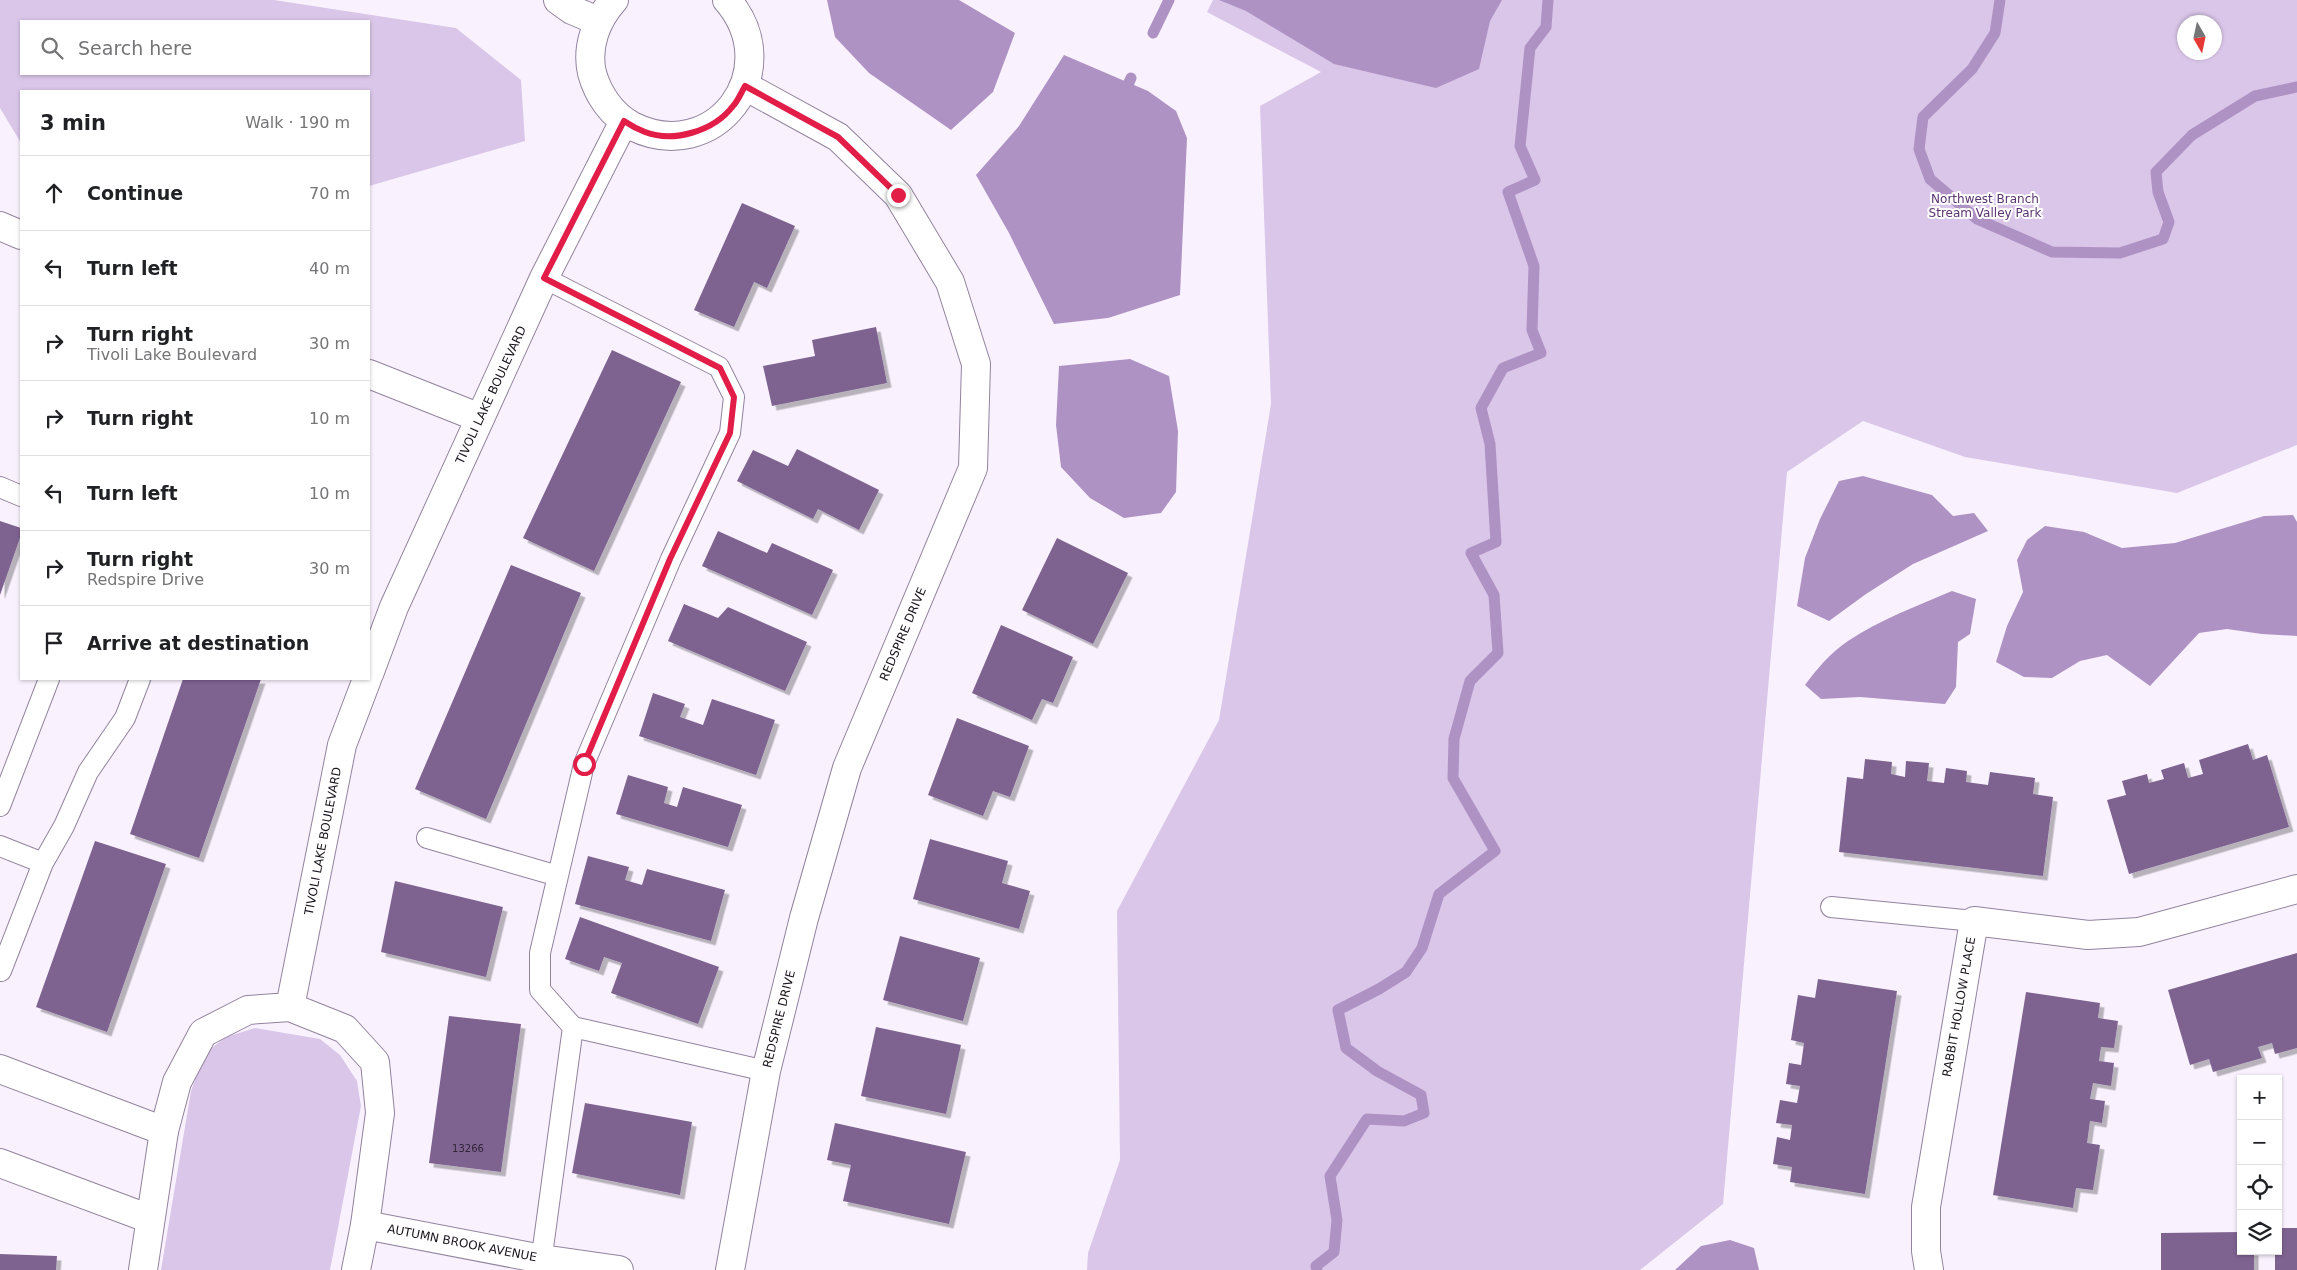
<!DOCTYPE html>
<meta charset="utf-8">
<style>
body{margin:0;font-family:"DejaVu Sans",sans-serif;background:#f2f2f2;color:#202124}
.controls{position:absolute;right:15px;bottom:15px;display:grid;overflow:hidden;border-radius:0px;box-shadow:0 1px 4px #0004}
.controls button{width:45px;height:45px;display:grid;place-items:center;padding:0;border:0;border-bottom:1px solid #e0e0e0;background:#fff;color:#202124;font:25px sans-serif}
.compass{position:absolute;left:2177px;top:15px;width:45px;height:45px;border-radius:50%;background:#fff;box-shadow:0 1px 4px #0004;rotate:171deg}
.stop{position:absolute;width:15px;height:15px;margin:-11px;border:4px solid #e11d48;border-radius:50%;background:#fff}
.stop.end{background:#e11d48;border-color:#fff;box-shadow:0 1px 5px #0008}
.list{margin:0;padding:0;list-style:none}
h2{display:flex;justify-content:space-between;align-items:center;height:65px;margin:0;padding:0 20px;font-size:21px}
h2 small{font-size:16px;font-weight:400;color:#757577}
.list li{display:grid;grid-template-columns:32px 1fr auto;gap:15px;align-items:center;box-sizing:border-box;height:75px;padding:0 20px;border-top:1px solid #e0e0e0}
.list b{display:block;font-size:19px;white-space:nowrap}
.list p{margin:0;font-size:16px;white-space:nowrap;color:#757577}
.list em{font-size:16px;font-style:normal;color:#757577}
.icon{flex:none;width:28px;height:28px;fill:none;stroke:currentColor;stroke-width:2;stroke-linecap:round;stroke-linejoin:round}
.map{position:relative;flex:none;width:2297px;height:1270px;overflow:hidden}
.search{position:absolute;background:#fff;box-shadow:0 1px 4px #0004;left:20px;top:20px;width:350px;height:55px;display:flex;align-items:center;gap:12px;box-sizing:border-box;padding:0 18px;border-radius:0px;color:#757577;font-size:19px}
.panel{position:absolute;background:#fff;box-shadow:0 1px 4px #0004;left:20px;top:90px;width:350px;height:590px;border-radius:0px}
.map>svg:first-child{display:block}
</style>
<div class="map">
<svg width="2297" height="1270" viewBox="0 0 2297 1270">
<defs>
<filter id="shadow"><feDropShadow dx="4.5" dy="4.5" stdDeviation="0" flood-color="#0004"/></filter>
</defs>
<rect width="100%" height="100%" fill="#f9f2fe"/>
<!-- green -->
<path fill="#dac6e9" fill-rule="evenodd" d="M0,0H274L456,28L521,80L525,141L369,186V91H21V143L0,108ZM369,21V74H21V21Z
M1213,0H2297V445L2177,493L1965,457L1863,421L1787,472L1723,1204L1640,1270H1087L1088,1253L1120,1160L1117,911L1219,720L1271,404L1260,106L1321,72L1207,12ZM2184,22H2214V52H2184Z
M255,1028L320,1039L340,1055L357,1081L361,1106L330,1270H161L191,1091L205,1053L226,1037Z"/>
<!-- water -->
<path fill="#af92c4" d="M827,0H959L1015,33L993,92L951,130L869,73L835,37Z
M1219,0H1502L1490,21L1479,69L1436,88L1334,64L1246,11Z
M1064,55L1148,91L1176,111L1187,138L1180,295L1108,318L1054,324L1009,233L976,175L1019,126Z
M1130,359L1169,376L1178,431L1176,492L1161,513L1124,518L1090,498L1061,467L1056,425L1059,366Z
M1863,476L1932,495L1953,516L1974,513L1988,531L1913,564L1866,594L1829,621L1797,606L1805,558L1820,519L1839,481Z
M2293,515L2297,522V636L2262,634L2227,629L2199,633L2150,686L2107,655L2080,661L2052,678L2024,677L1996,662L2007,626L2023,592L2017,560L2027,540L2045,526L2084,532L2122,548L2175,543L2264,516Z
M1952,591L1976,599L1970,634L1958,642L1956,687L1945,704L1860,697L1821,699L1805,685C1817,669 1830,653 1848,641C1879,620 1917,606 1952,591Z
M1730,1240L1754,1248L1759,1270H1675L1701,1246Z"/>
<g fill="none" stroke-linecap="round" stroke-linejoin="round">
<!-- stream -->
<path stroke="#af92c4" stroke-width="11" d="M2000,0L1995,33L1972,69L1923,117L1919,149L1930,179L1977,219L2052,252L2120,253L2163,239L2169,222L2158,192L2156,172L2192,135L2255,96L2297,87
M1153,33L1169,0
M1123,96L1131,78
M1317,1270L1316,1266L1334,1252L1337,1220L1330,1176L1367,1119L1404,1121L1424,1113L1421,1095L1377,1071L1346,1048L1338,1010L1379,989L1406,972L1422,948L1439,894L1495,851L1453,778L1454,739L1470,681L1498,653L1494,595L1471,553L1496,542L1490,444L1481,408L1503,368L1541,353L1532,330L1534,266L1508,192L1535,180L1520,146L1530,48L1546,27L1548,0"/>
</g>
<!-- building -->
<path fill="#7e6391" filter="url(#shadow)" d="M742,203L795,226L767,288L754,282L734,327L694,310Z
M876,327L887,383L772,406L763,366L815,356L812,340Z
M612,350L681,382L594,571L523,538Z
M797,449L879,490L859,530L818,509L813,519L737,481L753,450L788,466Z
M0,521L21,528V535L0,595Z
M718,531L767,553L772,543L833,570L812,615L702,566Z
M1057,538L1128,573L1093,644L1022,610Z
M511,565L581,593L486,819L415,789Z
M684,604L718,618L728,607L807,642L785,691L668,641Z
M1001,625L1073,657L1053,703L1042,699L1032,720L972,693Z
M183,679H261L199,858L130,834Z
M653,693L685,704L680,717L703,725L712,699L775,720L756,775L639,736Z
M957,718L1029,746L1010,797L993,791L983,816L928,795Z
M2248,744L2253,760L2267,755L2289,827L2129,874L2107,800L2126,795L2122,781L2147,774L2149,783L2164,779L2161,770L2184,763L2188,778L2203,774L2199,760Z
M1865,759L1892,762L1891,774L1905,777L1906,761L1929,763L1927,781L1944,783L1946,768L1967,771L1966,782L1988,785L1990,772L2035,778L2033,794L2053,797L2043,876L1839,852L1847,777L1863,779Z
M628,775L668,787L664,803L677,807L683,787L742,805L728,847L616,814Z
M930,839L1008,861L1002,883L1030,891L1019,929L913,899Z
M95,841L166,864L107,1032L36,1007Z
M588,856L629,867L625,880L642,885L647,869L725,890L711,941L575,904Z
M395,881L503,907L486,977L381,952Z
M580,917L719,967L698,1024L611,993L622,963L604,957L599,971L565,959Z
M900,936L980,958L963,1021L883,1000Z
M2297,953V1048L2275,1054L2272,1043L2258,1047L2262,1058L2213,1072L2209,1059L2190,1065L2168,990Z
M1818,979L1897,991L1865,1194L1790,1182L1792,1167L1773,1164L1777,1137L1790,1140L1792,1125L1776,1123L1780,1100L1797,1103L1800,1086L1786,1084L1789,1063L1801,1065L1804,1043L1791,1040L1798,995L1815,998Z
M2026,992L2100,1003L2098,1018L2118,1021L2114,1048L2101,1047L2099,1061L2114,1063L2111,1086L2093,1083L2090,1099L2105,1101L2102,1123L2090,1121L2087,1143L2100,1145L2093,1190L2076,1188L2073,1208L1993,1195Z
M449,1016L521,1024L501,1172L429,1163Z
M876,1027L961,1045L946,1114L861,1096Z
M585,1103L692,1122L680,1195L572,1173Z
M835,1123L966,1152L949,1224L843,1201L851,1165L827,1160Z
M2278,1228H2297V1270H2275V1251H2278Z
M2241,1232V1251H2254V1270H2161V1233Z
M0,1254L57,1256L56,1270H0Z"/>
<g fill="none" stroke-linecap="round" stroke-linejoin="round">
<!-- lane casing -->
<g stroke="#92839e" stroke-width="22">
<path id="lane" d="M0,487L21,496
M0,806L49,679
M427,838L558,876
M0,846L43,863L64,826L88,772L125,718L140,679
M1831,907L1974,921
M1,971L43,863
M573,1027L766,1071
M540,1270L573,1027L540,990V953L584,764L671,559L730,433L734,397L719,367L544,278"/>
</g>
<!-- street casing -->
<g stroke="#92839e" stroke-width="30">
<path id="street" d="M558,0L572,10L598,21
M0,226L21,235
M369,374L480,418
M0,1069L164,1131
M0,1163L150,1219
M365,1225L542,1259L619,1270
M730,1270L766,1071L804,918L847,768L973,468L976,364L950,282L898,195L838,137L745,86
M1929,1270L1926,1251V1207L1974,921L2088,935L2139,932L2297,889"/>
</g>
<!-- secondary casing -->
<g stroke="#92839e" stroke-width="30">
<path id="secondary" d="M614,0C596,20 586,47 592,73C598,95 612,115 632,126C714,167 788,71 727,0
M369,674L394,607L544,278L624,121
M290,1007L342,745L367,679
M143,1270L164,1131L177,1082L203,1033L248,1010L290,1007L345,1029L375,1062L380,1113L365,1225L356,1270"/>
</g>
<!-- lane -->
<use href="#lane" stroke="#fff" stroke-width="20"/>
<!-- street -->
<use href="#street" stroke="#fff" stroke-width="28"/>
<!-- secondary -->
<use href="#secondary" stroke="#fff" stroke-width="28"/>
</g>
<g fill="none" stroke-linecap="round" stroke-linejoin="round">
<!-- route -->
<path stroke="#e11d48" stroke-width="6" d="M584,764L670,559L730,433L734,397L720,368L544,278L624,121C630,125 637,129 645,132C674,143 714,131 733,106C738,101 741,93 745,86L838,137L898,195"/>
</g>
<g text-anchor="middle" stroke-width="4" stroke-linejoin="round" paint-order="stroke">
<!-- number labels -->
<g font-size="10" fill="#322639">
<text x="468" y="1152">13266</text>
</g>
<!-- park labels -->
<g font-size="12" fill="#5a3371" stroke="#fff">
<text x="1985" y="203">Northwest Branch<tspan x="1985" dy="14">Stream Valley Park</tspan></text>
</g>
<!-- street labels -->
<g font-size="12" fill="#18121c" stroke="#fff">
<text transform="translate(491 395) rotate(-65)" y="4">TIVOLI LAKE BOULEVARD</text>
<text transform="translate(903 634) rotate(-67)" y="4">REDSPIRE DRIVE</text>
<text transform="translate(323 841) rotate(-79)" y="4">TIVOLI LAKE BOULEVARD</text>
<text transform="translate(1959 1007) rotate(-80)" y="4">RABBIT HOLLOW PLACE</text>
<text transform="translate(779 1019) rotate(-76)" y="4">REDSPIRE DRIVE</text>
<text transform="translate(462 1243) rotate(11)" y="4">AUTUMN BROOK AVENUE</text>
</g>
</g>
</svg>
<div class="controls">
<button>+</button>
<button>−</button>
<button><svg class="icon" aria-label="locate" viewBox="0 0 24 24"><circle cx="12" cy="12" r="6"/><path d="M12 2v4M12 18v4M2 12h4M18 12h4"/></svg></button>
<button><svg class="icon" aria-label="layers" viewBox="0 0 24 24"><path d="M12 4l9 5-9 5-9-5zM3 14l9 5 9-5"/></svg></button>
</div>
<svg class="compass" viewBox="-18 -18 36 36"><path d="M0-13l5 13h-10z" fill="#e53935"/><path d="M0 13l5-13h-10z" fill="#757577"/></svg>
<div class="stop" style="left:584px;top:764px"></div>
<div class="stop end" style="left:898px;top:195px"></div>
<div class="search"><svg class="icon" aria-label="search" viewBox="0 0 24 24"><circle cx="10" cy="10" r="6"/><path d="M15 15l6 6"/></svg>Search here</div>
<section class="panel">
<h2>3 min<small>Walk · 190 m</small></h2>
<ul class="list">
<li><svg class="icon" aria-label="ahead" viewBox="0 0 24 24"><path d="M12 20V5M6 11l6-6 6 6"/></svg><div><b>Continue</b></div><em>70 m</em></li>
<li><svg class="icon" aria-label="left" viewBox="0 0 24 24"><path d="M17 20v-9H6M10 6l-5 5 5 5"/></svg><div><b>Turn left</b></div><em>40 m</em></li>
<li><svg class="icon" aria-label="right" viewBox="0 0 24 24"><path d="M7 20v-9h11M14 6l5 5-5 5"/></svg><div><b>Turn right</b><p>Tivoli Lake Boulevard</p></div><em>30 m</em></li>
<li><svg class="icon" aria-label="right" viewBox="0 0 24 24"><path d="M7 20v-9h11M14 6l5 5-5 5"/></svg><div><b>Turn right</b></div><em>10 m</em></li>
<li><svg class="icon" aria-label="left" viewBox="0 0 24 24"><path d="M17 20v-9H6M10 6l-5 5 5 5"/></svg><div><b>Turn left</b></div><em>10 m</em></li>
<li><svg class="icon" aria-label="right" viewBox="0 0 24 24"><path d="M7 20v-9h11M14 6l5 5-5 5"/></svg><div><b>Turn right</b><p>Redspire Drive</p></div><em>30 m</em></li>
<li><svg class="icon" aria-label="arrive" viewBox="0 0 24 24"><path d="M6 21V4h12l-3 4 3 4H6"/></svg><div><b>Arrive at destination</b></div></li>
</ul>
</section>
</div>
